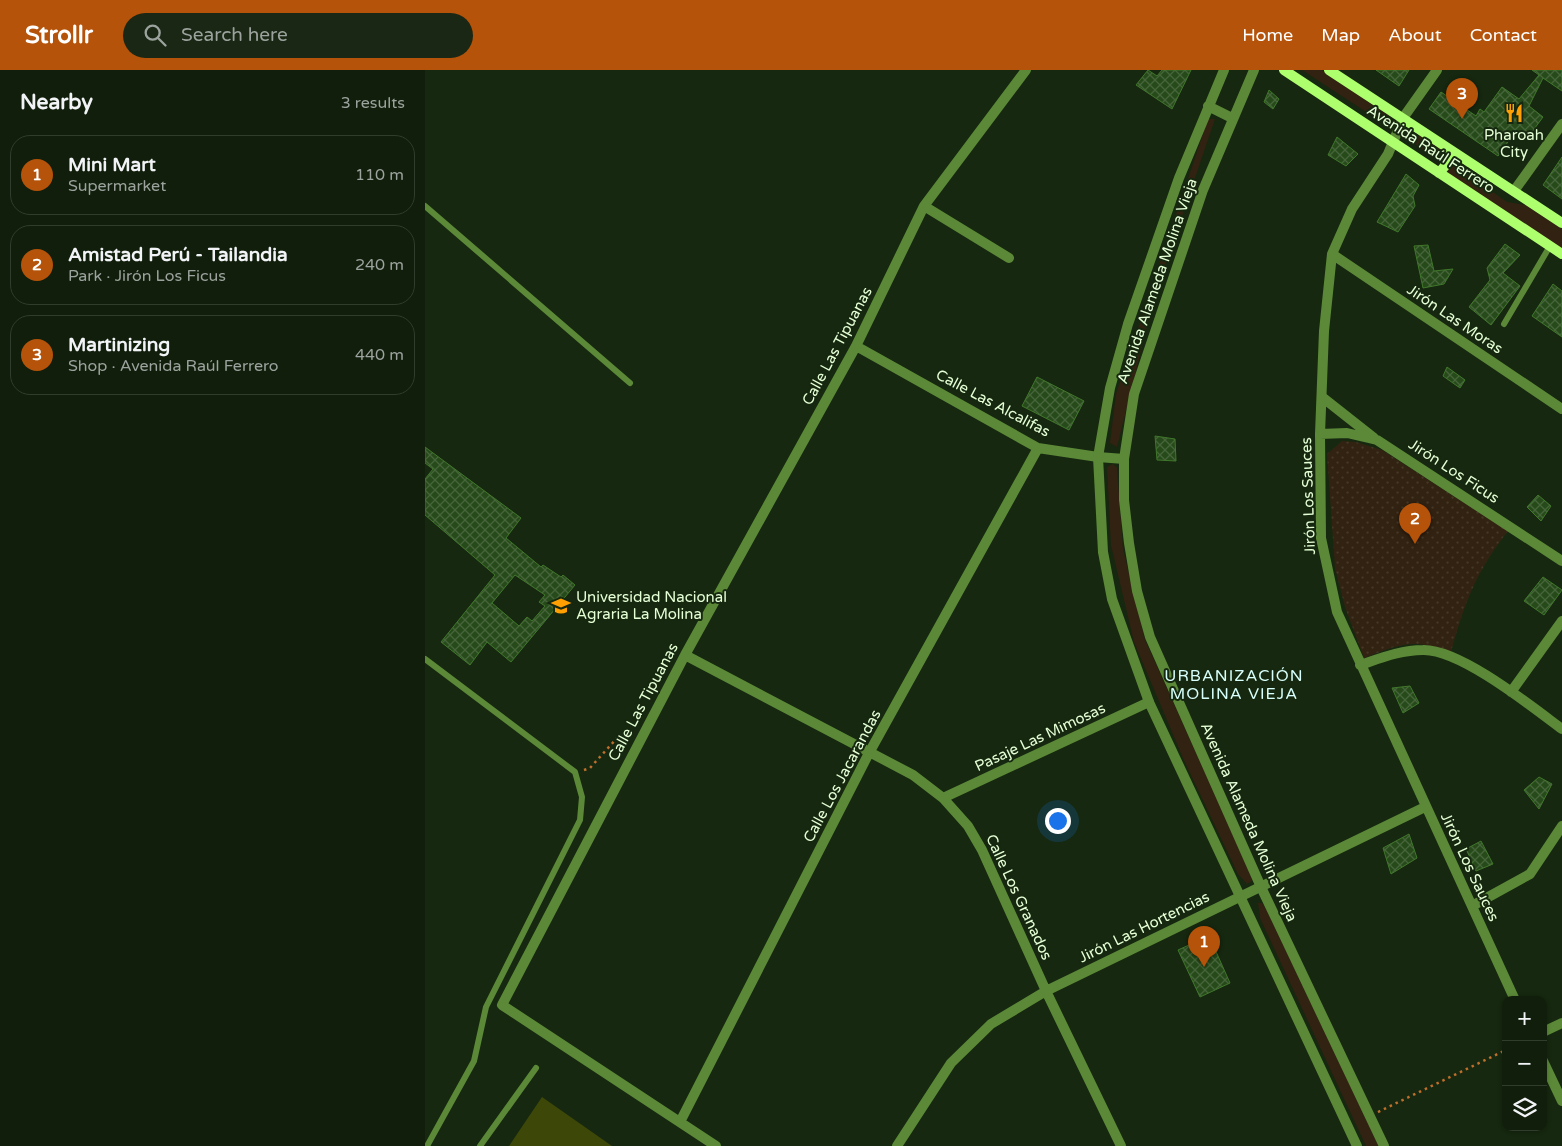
<!DOCTYPE html>
<meta charset="utf-8">
<style>
body{margin:0;font-family:"Varela Round",sans-serif;background:#192714;color:#f1f3f6}
.controls{position:absolute;right:15px;bottom:15px;display:grid;overflow:hidden;border-radius:10px;box-shadow:0 1px 4px #0004}
.controls button{width:45px;height:45px;display:grid;place-items:center;padding:0;border:0;border-bottom:1px solid #303c2c;background:#101e0b;color:#f1f3f6;font:25px sans-serif}
.you{position:absolute;left:632px;top:750px;width:18px;height:18px;margin:-12px;border:4px solid #fff;border-radius:50%;background:#1a73e8;box-shadow:0 0 0 8px #1a73e833}
.badge{display:grid;place-items:center;width:32px;height:32px;border-radius:50%;background:#b45309;color:#fff;font-size:16px;font-weight:700}
.pin{position:absolute;translate:-50% -41px;filter:drop-shadow(0 1px 2px #0008)}
.pin::after{content:'';position:absolute;top:26px;width:18px;height:15px;background:inherit;clip-path:polygon(0 0,100% 0,50% 100%)}
.list{margin:0;padding:0;list-style:none}
h2{display:flex;justify-content:space-between;align-items:center;height:65px;margin:0;padding:0 20px;font-size:21px}
h2 small{font-size:16px;font-weight:400;color:#9ca29d}
.list li{display:grid;grid-template-columns:32px 1fr auto;gap:15px;align-items:center;box-sizing:border-box;height:80px;margin:0 10px 10px;padding:0 10px;border:1px solid #303c2c;border-radius:20px}
.list b{display:block;font-size:19px;white-space:nowrap}
.list p{margin:0;font-size:16px;white-space:nowrap;color:#9ca29d}
.list em{font-size:16px;font-style:normal;color:#9ca29d}
.icon{flex:none;width:28px;height:28px;fill:none;stroke:currentColor;stroke-width:2;stroke-linecap:round;stroke-linejoin:round}
.map{position:relative;flex:none;width:1137px;height:1076px;overflow:hidden}
header{display:flex;align-items:center;gap:30px;box-sizing:border-box;height:70px;padding:0 25px;background:#b45309;color:#fff}
header strong{font-size:24px}
nav{display:flex;gap:28px;margin-inline-start:auto;font-size:18px}
.search{width:350px;height:45px;background:#192714;display:flex;align-items:center;gap:12px;box-sizing:border-box;padding:0 18px;border-radius:28px;color:#9ca29d;font-size:19px}
main{display:flex}
aside{flex:1;background:#101e0b}
.map>svg:first-child{display:block}
</style>
<header>
<strong>Strollr</strong>
<div class="search"><svg class="icon" aria-label="search" viewBox="0 0 24 24"><circle cx="10" cy="10" r="6"/><path d="M15 15l6 6"/></svg>Search here</div>
<nav><a>Home</a><a>Map</a><a>About</a><a>Contact</a></nav>
</header>
<main>
<aside>
<h2>Nearby<small>3 results</small></h2>
<ul class="list">
<li><span class="badge">1</span><div><b>Mini Mart</b><p>Supermarket</p></div><em>110 m</em></li>
<li><span class="badge">2</span><div><b>Amistad Perú - Tailandia</b><p>Park · Jirón Los Ficus</p></div><em>240 m</em></li>
<li><span class="badge">3</span><div><b>Martinizing</b><p>Shop · Avenida Raúl Ferrero</p></div><em>440 m</em></li>
</ul>
</aside>
<div class="map">
<svg width="1137" height="1076" viewBox="0 0 1137 1076">
<defs>
<pattern id="park-dots" width="8" height="8" patternUnits="userSpaceOnUse" patternTransform="scale(1.25)"><rect width="8" height="8" fill="#322211"/><path d="M2 2h.1M6 6h.1" fill="none" stroke="#463828" stroke-width="1.8" stroke-linecap="round"/></pattern>
<pattern id="building-cross-hatch" width="8" height="8" patternUnits="userSpaceOnUse" patternTransform="scale(1.25)"><rect width="8" height="8" fill="#274a1a"/><path d="M0 0l8 8M0 8l8-8" fill="none" stroke="#46653b"/></pattern>
</defs>
<rect width="100%" height="100%" fill="#16280f"/>
<!-- grass -->
<path fill="#322211" d="M877,0H897L967,48L965,50L954,45L952,49Z
M783,49H790L728,232L692,377L685,373L691,324Z
M992,66H998L1024,84L1016,91L991,75Z
M1025,95L1031,96L1082,132L1101,135L1137,159V179L1023,104L1022,100Z
M688,394L692,398L698,479L720,570L824,800L827,811L822,814L813,804L758,688L709,572L686,475L682,397Z
M833,833H837L841,839L954,1076H941L835,848Z"/>
<!-- park -->
<path fill="url(#park-dots)" d="M917,371L931,372L957,380L1083,461C1051,502 1040,532 1026,582C987,568 976,574 939,588L920,537L910,498L902,384Z"/>
<!-- water -->
<path fill="#3d4808" d="M117,1027L187,1076H84Z"/>
<!-- building -->
<path fill="url(#building-cross-hatch)" stroke="#40772b" fill-rule="evenodd" d="M723,0L732,6L737,0H766L747,39L711,15Z
M951,0H984L974,16Z
M1107,0H1137V21L1118,8L1104,36L1118,47L1101,70L1090,62L1073,86L1004,39L1016,22L1051,46L1055,39L1059,42L1077,17L1094,29L1114,5Z
M844,20L854,29L848,39L839,32Z
M912,67L933,84L921,96L903,85Z
M1137,87V129L1118,115Z
M981,104L994,115L988,126L990,136L973,162L952,152Z
M1080,174L1095,185L1078,203L1095,216L1066,255L1044,237L1065,210L1062,198Z
M1003,175L1009,201L1028,199L1019,214L998,218L989,176Z
M1128,214L1137,221V267L1107,246Z
M1022,297L1040,310L1035,318L1018,306Z
M612,307L659,331L644,360L597,336Z
M730,366L750,369L751,391L732,390Z
M0,377L96,448L81,468L116,497L118,495L136,507L138,505L150,515L86,592L62,572L45,595L16,572L70,505L0,445V409L8,399L0,393ZM90,505L120,525L114,532L120,536L107,551L102,547L94,556L67,533Z
M1113,425L1126,436L1116,451L1102,437Z
M1118,507L1137,520L1119,545L1099,531Z
M985,616L994,633L978,643L967,618Z
M1114,707L1127,714L1114,739L1099,720Z
M984,764L992,788L966,804L958,778Z
M1056,771L1068,794L1051,801L1041,779Z
M784,866L805,913L775,927L753,880Z"/>
<g fill="none" stroke-linecap="round" stroke-linejoin="round">
<!-- path -->
<path stroke="#be6f2b" stroke-width="2.5" stroke-dasharray="2.5 4" stroke-linecap="butt" d="M159,700L165,698L192,668
M953,1042L1081,980"/>
<!-- service -->
<path stroke="#5b8938" stroke-width="6" d="M0,136L205,313
M1079,254L1125,176
M0,589L150,702L157,727L155,750L61,937L49,991L2,1076
M55,1076L111,998"/>
<!-- minor -->
<path stroke="#5b8938" stroke-width="10" d="M1012,0L978,48L963,84L927,139L907,184L899,261L895,364L896,468L912,542L1090,930
M1089,121L1137,54
M499,136L584,188
M907,184L1137,339
M431,276L613,378L673,387L699,389
M897,327L949,368
M895,364L922,363L952,370L1137,491
M260,585L488,705L518,728L543,756L557,780L621,921L696,1076
M935,595C956,588 976,580 998,580C1035,579 1106,636 1137,659
M1086,622L1137,551
M518,728L724,632
M1047,836L1105,804L1137,756
M1118,962L1137,953
M1118,991L1137,1031
M255,1052L444,683L613,378
M291,1076L77,935L260,585L431,276L499,136L601,0
M472,1076L526,993L566,954L621,921L1000,737"/>
<!-- tertiary -->
<path stroke="#5b8938" stroke-width="10" d="M799,0L754,108L703,254L685,318L673,387L678,482L687,529L724,632L932,1076
M829,0L778,120L709,324L699,389V430L704,473L712,521L725,567L836,817L959,1076
M783,36L807,48"/>
<!-- secondary -->
<path stroke="#aeff6d" stroke-width="10" d="M859,0L1137,184
M904,0L1137,153
M1014,103L1030,84"/>
</g>
<!-- icons -->
<defs>
<g id="restaurant-bare" transform="scale(1.5)"><path d="M-5-6h1v4h1v-4h1v4h1v-4h1v5L-1.5 .5V6h-2V.5L-5-1ZM5-6V6H3V1.5H1.5Q1.5-4 5-6Z" fill="#ffa002" stroke="#16280f" stroke-width="2.5" paint-order="stroke"/></g>
<g id="university-bare" transform="scale(1.5)"><path d="M0-5L7-2L0 1L-7-2ZM-4 1L0 2.5L4 1V4Q0 6-4 4Z" fill="#ffa002" stroke="#16280f" stroke-width="2.5" paint-order="stroke"/></g>
</defs>
<g fill-rule="evenodd">
<use href="#restaurant-bare" x="1089" y="43"/>
<use href="#university-bare" x="136" y="536"/>
</g>
<g text-anchor="middle" stroke-width="4" stroke-linejoin="round" paint-order="stroke">
<!-- poi labels -->
<g font-size="15" fill="#e5ffd6" stroke="#16280f">
<text x="1089" y="70">Pharoah<tspan x="1089" dy="17">City</tspan></text>
<text x="151" y="532" text-anchor="start">Universidad Nacional<tspan x="151" dy="17">Agraria La Molina</tspan></text>
</g>
<!-- street labels -->
<g font-size="15" fill="#e5ffd6" stroke="#16280f">
<text transform="translate(1006 79) rotate(33)" y="5">Avenida Raúl Ferrero</text>
<text transform="translate(732 211) rotate(-71)" y="5">Avenida Alameda Molina Vieja</text>
<text transform="translate(1030 249) rotate(34)" y="5">Jirón Las Moras</text>
<text transform="translate(412 276) rotate(-62)" y="5">Calle Las Tipuanas</text>
<text transform="translate(568 333) rotate(28)" y="5">Calle Las Alcalifas</text>
<text transform="translate(1029 401) rotate(33)" y="5">Jirón Los Ficus</text>
<text transform="translate(883 426) rotate(-92)" y="5">Jirón Los Sauces</text>
<text transform="translate(218 632) rotate(-62)" y="5">Calle Las Tipuanas</text>
<text transform="translate(615 667) rotate(-25)" y="5">Pasaje Las Mimosas</text>
<text transform="translate(417 706) rotate(-62)" y="5">Calle Los Jacarandas</text>
<text transform="translate(824 752) rotate(66)" y="5">Avenida Alameda Molina Vieja</text>
<text transform="translate(1045 797) rotate(65)" y="5">Jirón Los Sauces</text>
<text transform="translate(594 827) rotate(65)" y="5">Calle Los Granados</text>
<text transform="translate(719 857) rotate(-26)" y="5">Jirón Las Hortencias</text>
</g>
<!-- neighbourhood labels -->
<g font-size="16" letter-spacing="1" fill="#d8fffb" stroke="#16280f">
<text x="809" y="611">URBANIZACIÓN<tspan x="809" dy="18">MOLINA VIEJA</tspan></text>
</g>
</g>
</svg>
<div class="controls">
<button>+</button>
<button>−</button>
<button><svg class="icon" aria-label="layers" viewBox="0 0 24 24"><path d="M12 4l9 5-9 5-9-5zM3 14l9 5 9-5"/></svg></button>
</div>
<div class="you"></div>
<div class="pin badge" style="left:779px;top:897px">1</div>
<div class="pin badge" style="left:990px;top:474px">2</div>
<div class="pin badge" style="left:1037px;top:49px">3</div>
</div>
</main>
